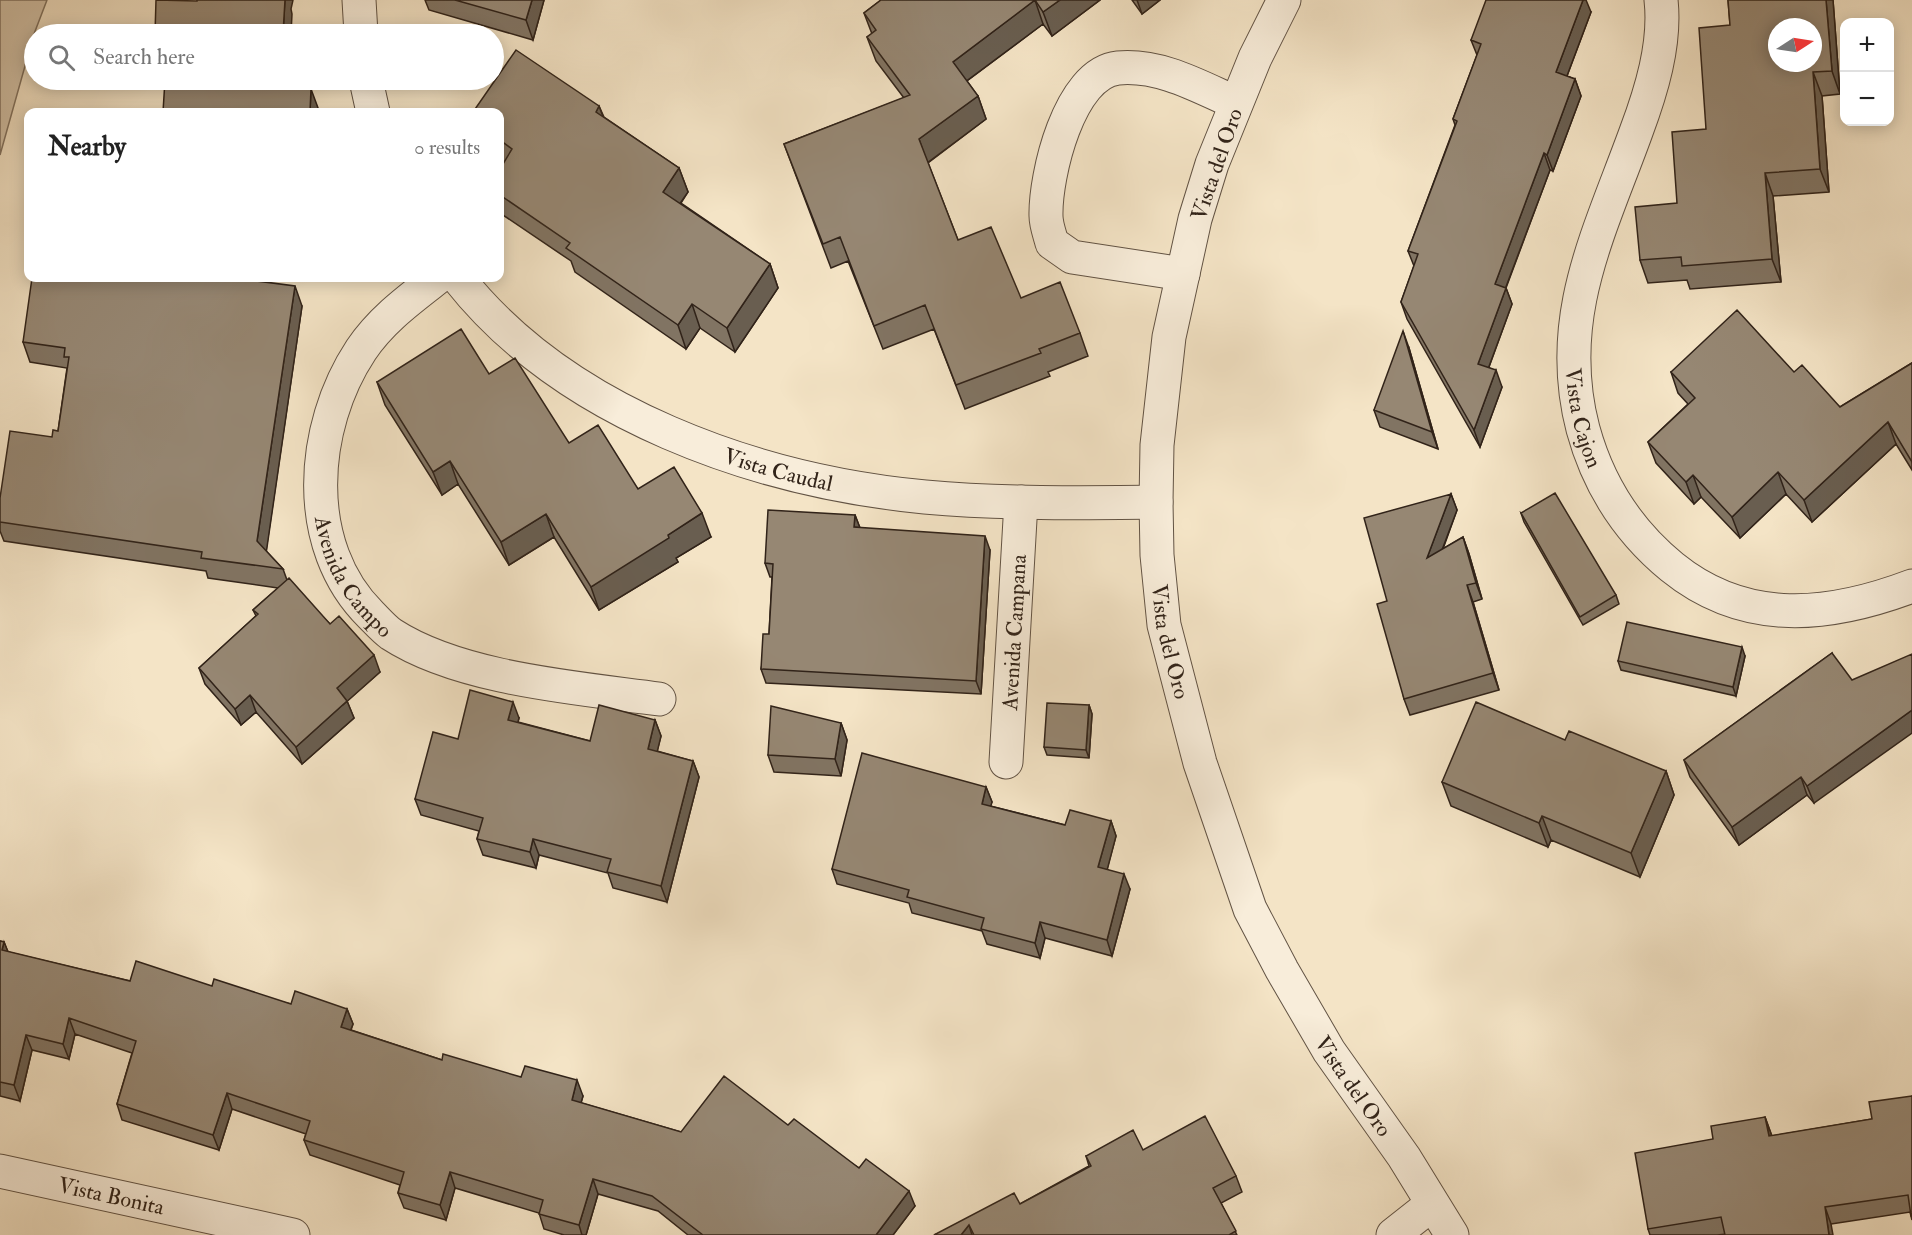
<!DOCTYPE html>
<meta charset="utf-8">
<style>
body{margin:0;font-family:"IM FELL Double Pica",serif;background:#f2f2f2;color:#222}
.controls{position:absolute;right:18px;top:18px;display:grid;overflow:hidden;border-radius:12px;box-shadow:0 3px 15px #0003}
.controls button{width:54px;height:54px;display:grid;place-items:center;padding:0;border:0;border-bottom:2px solid #e0e0e0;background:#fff;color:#222;font:30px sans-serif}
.compass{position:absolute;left:1768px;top:18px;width:54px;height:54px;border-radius:50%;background:#fff;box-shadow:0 3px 15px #0003;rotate:78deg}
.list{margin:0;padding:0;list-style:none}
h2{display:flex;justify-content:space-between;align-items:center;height:78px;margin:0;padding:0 24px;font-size:26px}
h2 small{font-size:20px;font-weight:400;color:#767676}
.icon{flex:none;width:33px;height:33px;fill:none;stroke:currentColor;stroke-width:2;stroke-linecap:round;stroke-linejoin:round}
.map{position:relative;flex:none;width:1912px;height:1235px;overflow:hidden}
.search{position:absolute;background:#fff;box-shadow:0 3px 15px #0003;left:24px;top:24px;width:480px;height:66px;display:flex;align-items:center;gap:15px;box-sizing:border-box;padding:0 21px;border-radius:33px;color:#767676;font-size:22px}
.panel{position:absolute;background:#fff;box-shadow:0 3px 15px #0003;left:24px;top:108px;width:480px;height:174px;border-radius:12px}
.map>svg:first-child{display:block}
</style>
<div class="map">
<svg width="1912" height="1235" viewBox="0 0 1912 1235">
<rect width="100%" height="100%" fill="#f4e4c6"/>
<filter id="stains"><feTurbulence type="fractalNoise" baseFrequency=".00333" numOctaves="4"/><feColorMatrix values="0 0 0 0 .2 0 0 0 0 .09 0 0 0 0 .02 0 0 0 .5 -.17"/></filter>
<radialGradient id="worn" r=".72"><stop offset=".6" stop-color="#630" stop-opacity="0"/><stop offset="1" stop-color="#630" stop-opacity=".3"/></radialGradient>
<!-- green -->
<path fill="#d3c3a9" stroke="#827361" stroke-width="1.5" d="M0,0H47L34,34L0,155Z"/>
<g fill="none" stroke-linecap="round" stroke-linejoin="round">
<!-- minor casing -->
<g stroke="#625344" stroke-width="35">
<g id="minor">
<path d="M359,0L361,34"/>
<path id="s1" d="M1284,0L1255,58L1212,164L1195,219L1169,337L1157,445L1156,502L1157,555L1164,625L1200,763L1250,909L1282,970L1329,1051L1404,1157L1452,1235"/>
<path id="s2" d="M1661,0C1666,44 1651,92 1636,132C1599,234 1554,318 1583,429C1598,484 1628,531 1672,567C1746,627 1830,617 1912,586"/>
<path d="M366,80L373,112"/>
<path d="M1183,274L1072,257L1052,243C1050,235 1046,225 1046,216C1045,176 1069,73 1118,68C1160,64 1200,87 1236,103"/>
<path id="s3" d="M437,278C410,299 381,320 361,350C310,427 301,546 371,615C377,621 384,629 391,634C460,679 578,688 659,699"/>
<path id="s4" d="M458,278C565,414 757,481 925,497C1002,504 1079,503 1156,502"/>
<path id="s5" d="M1006,762L1021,502"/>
<path id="s6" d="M0,1171L293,1235"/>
<path d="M1393,1235L1431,1205"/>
</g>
</g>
<!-- minor -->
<use href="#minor" stroke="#f8edda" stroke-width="33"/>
</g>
<!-- wall -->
<path fill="#817463" stroke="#312319" stroke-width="1.5" d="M425,0H544L533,40L429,10Z
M881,0H1100L1052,36L1043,24L967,81L978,96L986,119L928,163L958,240L1021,298L1080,333L1088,356L1048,372L1050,376L965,409L934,329L883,349L848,261L831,268L784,144L904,98L876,61L867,37L872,34L864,13Z
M1132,0H1160L1142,14Z
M1728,0H1833L1840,94L1822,96L1829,192L1773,196L1781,282L1690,289L1687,280L1648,283L1640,260L1677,203L1706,129L1730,25Z
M1591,12L1567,76L1575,79L1581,96L1553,171L1550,170L1506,288L1512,304L1489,367L1502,387L1480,447L1407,319L1401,302L1414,266L1408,251L1455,125L1453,119L1477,55L1471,40Z
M599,106L604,117L679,168L688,192L681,203L770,264L778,288L735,352L700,328L686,349L575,272L571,261L500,213V169L504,162L500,158V112Z
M302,306L266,551L283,569L287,580L330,624L380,672L347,701L354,718L302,764L256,712L241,725L205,684L199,668L256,616L253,610L278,588L208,578L206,571L4,541L0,531V498L58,431L67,368L30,362L23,342Z
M1409,348L1438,449L1380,427L1374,410Z
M1912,363V470L1896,444L1812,522L1786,494L1740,538L1701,497L1694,504L1656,463L1648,442L1688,404L1678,393L1671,372H1794L1840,407Z
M489,374L569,443L711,537L676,558L678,562L599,610L554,537L509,565L458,484L442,495L385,405L377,382Z
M1451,494L1457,510L1443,549L1463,537L1469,554L1482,599L1473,602L1499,690L1410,715L1404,699L1387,601Z
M1521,513L1616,595L1619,604L1583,625L1524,522Z
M855,515L860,528L990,550L981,694L766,683L761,669L769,634L772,577H770L765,563Z
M1832,653L1814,803L1807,795L1739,845L1690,777L1684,760Z
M1745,656L1736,696L1621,670L1618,661Z
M1089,705L1092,714L1089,758L1047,755L1044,747Z
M519,718L518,722L590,741L655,720L661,736L657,751L693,761L699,777L667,902L613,888L608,873L539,855L536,868L483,855L477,839L479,831L421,815L415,799L458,739Z
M841,723L847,740L841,776L774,772L768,755Z
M1565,740L1666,771L1674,795L1640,877L1551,840L1548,847L1451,806L1442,782Z
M986,787L992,802L990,806L1065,825L1111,821L1116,836L1107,869L1130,889L1112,956L1045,938L1040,958L987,944L982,931L912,913L909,903L837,884L832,869Z
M0,941L4,942L8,952L130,981L212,986L291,1004L347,1009L353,1024L351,1030L442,1060L583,1096L581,1103L681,1132L788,1125L859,1168L915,1206L893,1235H688L658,1211L598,1194L586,1235H564L544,1229L539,1213L455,1188L446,1220L404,1208L398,1193L400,1185L310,1155L304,1140L306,1134L232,1109L219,1150L122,1120L117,1104L132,1053L75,1034L69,1059L32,1050L20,1101L0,1096Z
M1912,1096V1220L1910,1212L1831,1224L1717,1235H1650L1648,1229L1713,1139L1765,1117L1772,1136L1872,1119Z
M1143,1150L1236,1176L1242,1192L1221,1203L1237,1235H934L1020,1204L1089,1166L1086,1156Z"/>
<!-- shaded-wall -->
<path fill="#695e50" stroke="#312319" stroke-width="1.5" d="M285,0H293L291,9L292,14L291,34H283Z
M532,0H544L533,40L526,20Z
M1035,0L1043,24L961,85L953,62Z
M1060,0H1100L1052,36L1043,12Z
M1137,0H1160L1142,14Z
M1583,0H1586L1591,12L1562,89L1556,72Z
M1826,0H1833L1840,94L1832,71Z
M1813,72L1822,96L1829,192L1820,169Z
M1575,79L1581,96L1553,171L1547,155Z
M280,80H288L287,107L280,87Z
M311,89L318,108V112H310Z
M978,96L986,119L927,163L919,139Z
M599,106L608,130L596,112Z
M1544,153L1550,170L1501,300L1495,284Z
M679,168L688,192L672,215L663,192Z
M1765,173L1773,196L1781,282L1772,259Z
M770,264L778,288L735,352L727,328Z
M295,286L302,306L265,561L257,541Z
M1506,288L1512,304L1484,380L1478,364Z
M692,304L700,328L686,349L678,325Z
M1403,331L1409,348L1438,449L1432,432Z
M1496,370L1502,387L1480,447L1474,430Z
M1888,422L1896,444L1812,522L1804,500Z
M450,461L458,484L442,495L433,472Z
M1778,472L1786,494L1740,538L1732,517Z
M1693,475L1701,497L1694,504L1686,482Z
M1451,494L1457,510L1433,574L1427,558Z
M702,513L711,537L676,558L678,562L599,610L591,587L668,535Z
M546,514L554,537L509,565L501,542Z
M855,515L860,528L854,527Z
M985,536L990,550L981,694L976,681Z
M1463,537L1469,554L1482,599L1476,583Z
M1467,585L1473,602L1499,690L1493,673Z
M1742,647L1745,656L1736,696L1733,687Z
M374,655L380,672L343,705L337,688Z
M250,695L256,712L241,725L235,709Z
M347,701L354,718L302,764L296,747Z
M513,702L519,718L514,736L508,720Z
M1089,705L1092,714L1089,758L1086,750Z
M1912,710V733L1814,803L1807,786Z
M655,720L661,736L654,765L648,749Z
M841,723L847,740L841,776L835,759Z
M693,761L699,777L667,902L661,886Z
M1666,771L1674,795L1640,877L1631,853Z
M1801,777L1807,795L1739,845L1732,827Z
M986,787L992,802L987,819L982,804Z
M1542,816L1551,840L1548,847L1539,823Z
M1111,821L1116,836L1104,882L1098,867Z
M533,839L539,855L536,868L530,852Z
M1124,874L1130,889L1112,956L1107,940Z
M1040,922L1045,938L1040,958L1035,943Z
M4,942L10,957L2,950Z
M347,1009L353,1024L346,1042L341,1027Z
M69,1018L75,1034L69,1059L63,1044Z
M26,1035L32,1050L20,1101L14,1085Z
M577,1080L583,1096L577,1116L572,1100Z
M227,1093L232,1109L219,1150L213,1135Z
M1765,1117L1771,1134L1775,1153L1769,1136Z
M450,1172L455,1188L446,1220L440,1205Z
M593,1179L598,1194L586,1235H582L579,1225Z
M909,1191L915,1206L893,1235H876Z
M1825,1207L1831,1224L1833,1235H1829Z
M969,1225L972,1235H961Z"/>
<!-- building -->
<path fill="#968773" stroke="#312319" stroke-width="1.5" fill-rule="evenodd" d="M156,0L197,1V0H285L283,34H155Z
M455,0H532L526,20Z
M881,0H1060L1043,12L1035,0L953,62L978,96L919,139L958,240L991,227L1021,298L1060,282L1080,333L1039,349L1041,353L956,385L925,305L874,326L840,237L823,244L784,144L910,95L867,37L876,30L864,13Z
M1486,0H1583L1556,72L1575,79L1547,155L1544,153L1495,284L1506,288L1478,364L1496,370L1474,430L1401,302L1418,254L1408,251L1457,121L1453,119L1481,44L1471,40Z
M1728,0H1826L1832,71L1813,72L1820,169L1765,173L1772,259L1682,266L1681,257L1640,260L1635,207L1677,203L1672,132L1706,129L1699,28L1730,25ZM1777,27H1813V63H1777Z
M516,50L599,106L596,112L679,168L663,192L770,264L727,328L692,304L678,325L566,248L570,243L500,195V169L512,149L500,140V112H473Z
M165,80H280V87L311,89L310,112H163Z
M32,278H234L295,286L257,541L283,569L201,558L202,552L0,522V498L10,431L52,437L53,430L58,431L69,357H64L65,348L23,342Z
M1737,310L1794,372L1802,365L1840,407L1912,363V462L1888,422L1804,500L1778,472L1732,517L1693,475L1686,482L1648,442L1695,398L1671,372Z
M461,329L489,374L515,358L569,443L598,425L638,489L674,467L702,513L668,535L669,538L591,587L546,514L501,542L450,461L433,472L377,382Z
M1403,331L1432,432L1374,410Z
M1555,493L1616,595L1580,617L1521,513Z
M1451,494L1427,558L1463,537L1476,583L1467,585L1493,673L1404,699L1377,604L1387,601L1364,518Z
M768,510L855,515L854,527L985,536L976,681L761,669L763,634H769L773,564L765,563Z
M289,578L330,624L339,616L374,655L337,688L347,701L296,747L250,695L235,709L199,668L258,614L253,610Z
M1627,622L1742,647L1733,687L1618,661Z
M1832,653L1852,680L1912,654V710L1807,786L1801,777L1732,827L1684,760Z
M470,690L513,702L508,720L590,741L599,705L655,720L648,749L693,761L661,886L607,872L611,859L533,839L530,852L477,839L483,818L415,799L433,732L458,739Z
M1476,702L1565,740L1569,731L1666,771L1631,853L1542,816L1539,823L1442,782Z
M1047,703L1089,705L1086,750L1044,747Z
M771,706L841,723L835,759L768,755Z
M862,753L986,787L982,804L1065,825L1070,810L1111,821L1098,867L1124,874L1107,940L1040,922L1035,943L981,929L984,918L907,897L909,890L832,869Z
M0,941L4,942L2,950L130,981L136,961L212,986L214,979L291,1004L295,991L347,1009L341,1027L442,1060L443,1054L521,1077L525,1066L577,1080L572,1100L681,1132L724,1076L788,1125L794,1119L859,1168L866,1159L909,1191L876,1235H703L652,1196L593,1179L579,1225L539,1214L543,1200L450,1172L440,1205L398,1193L404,1172L304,1140L310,1121L227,1093L213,1135L117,1104L136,1041L69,1018L63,1044L26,1035L14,1085L0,1082Z
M1912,1096V1216H1911L1908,1195L1825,1207L1829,1235H1725L1721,1217L1648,1229L1635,1153L1713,1139L1711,1126L1765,1117L1769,1136L1872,1119L1869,1102Z
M1205,1116L1236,1176L1213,1188L1236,1231L1229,1235H974L969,1225L961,1235H934L1014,1193L1020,1204L1091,1166L1086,1156L1133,1130L1143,1150Z"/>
<g text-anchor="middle" stroke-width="5" stroke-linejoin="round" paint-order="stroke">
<!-- street labels -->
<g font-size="22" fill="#312319" stroke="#f8edda">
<text transform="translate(1216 164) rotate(-71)" y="8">Vista del Oro</text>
<text dy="8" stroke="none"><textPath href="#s2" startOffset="432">Vista Cajon</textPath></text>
<text dy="8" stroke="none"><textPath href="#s4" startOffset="380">Vista Caudal</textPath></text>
<text dy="8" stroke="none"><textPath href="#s3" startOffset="348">Avenida Campo</textPath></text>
<text dy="8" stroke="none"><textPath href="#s5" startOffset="130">Avenida Campana</textPath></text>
<text dy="8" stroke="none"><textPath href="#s1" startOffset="664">Vista del Oro</textPath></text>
<text dy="8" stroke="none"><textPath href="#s1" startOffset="1149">Vista del Oro</textPath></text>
<text dy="8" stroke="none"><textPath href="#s6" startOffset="114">Vista Bonita</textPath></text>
</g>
</g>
<rect width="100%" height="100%" filter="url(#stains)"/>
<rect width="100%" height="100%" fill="url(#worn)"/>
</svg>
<div class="controls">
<button>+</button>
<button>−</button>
</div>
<svg class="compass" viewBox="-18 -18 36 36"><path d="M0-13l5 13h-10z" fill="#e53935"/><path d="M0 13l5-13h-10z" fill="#767676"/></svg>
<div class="search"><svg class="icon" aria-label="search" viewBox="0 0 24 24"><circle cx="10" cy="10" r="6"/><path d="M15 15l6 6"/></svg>Search here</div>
<section class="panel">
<h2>Nearby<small>0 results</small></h2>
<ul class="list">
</ul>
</section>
</div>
